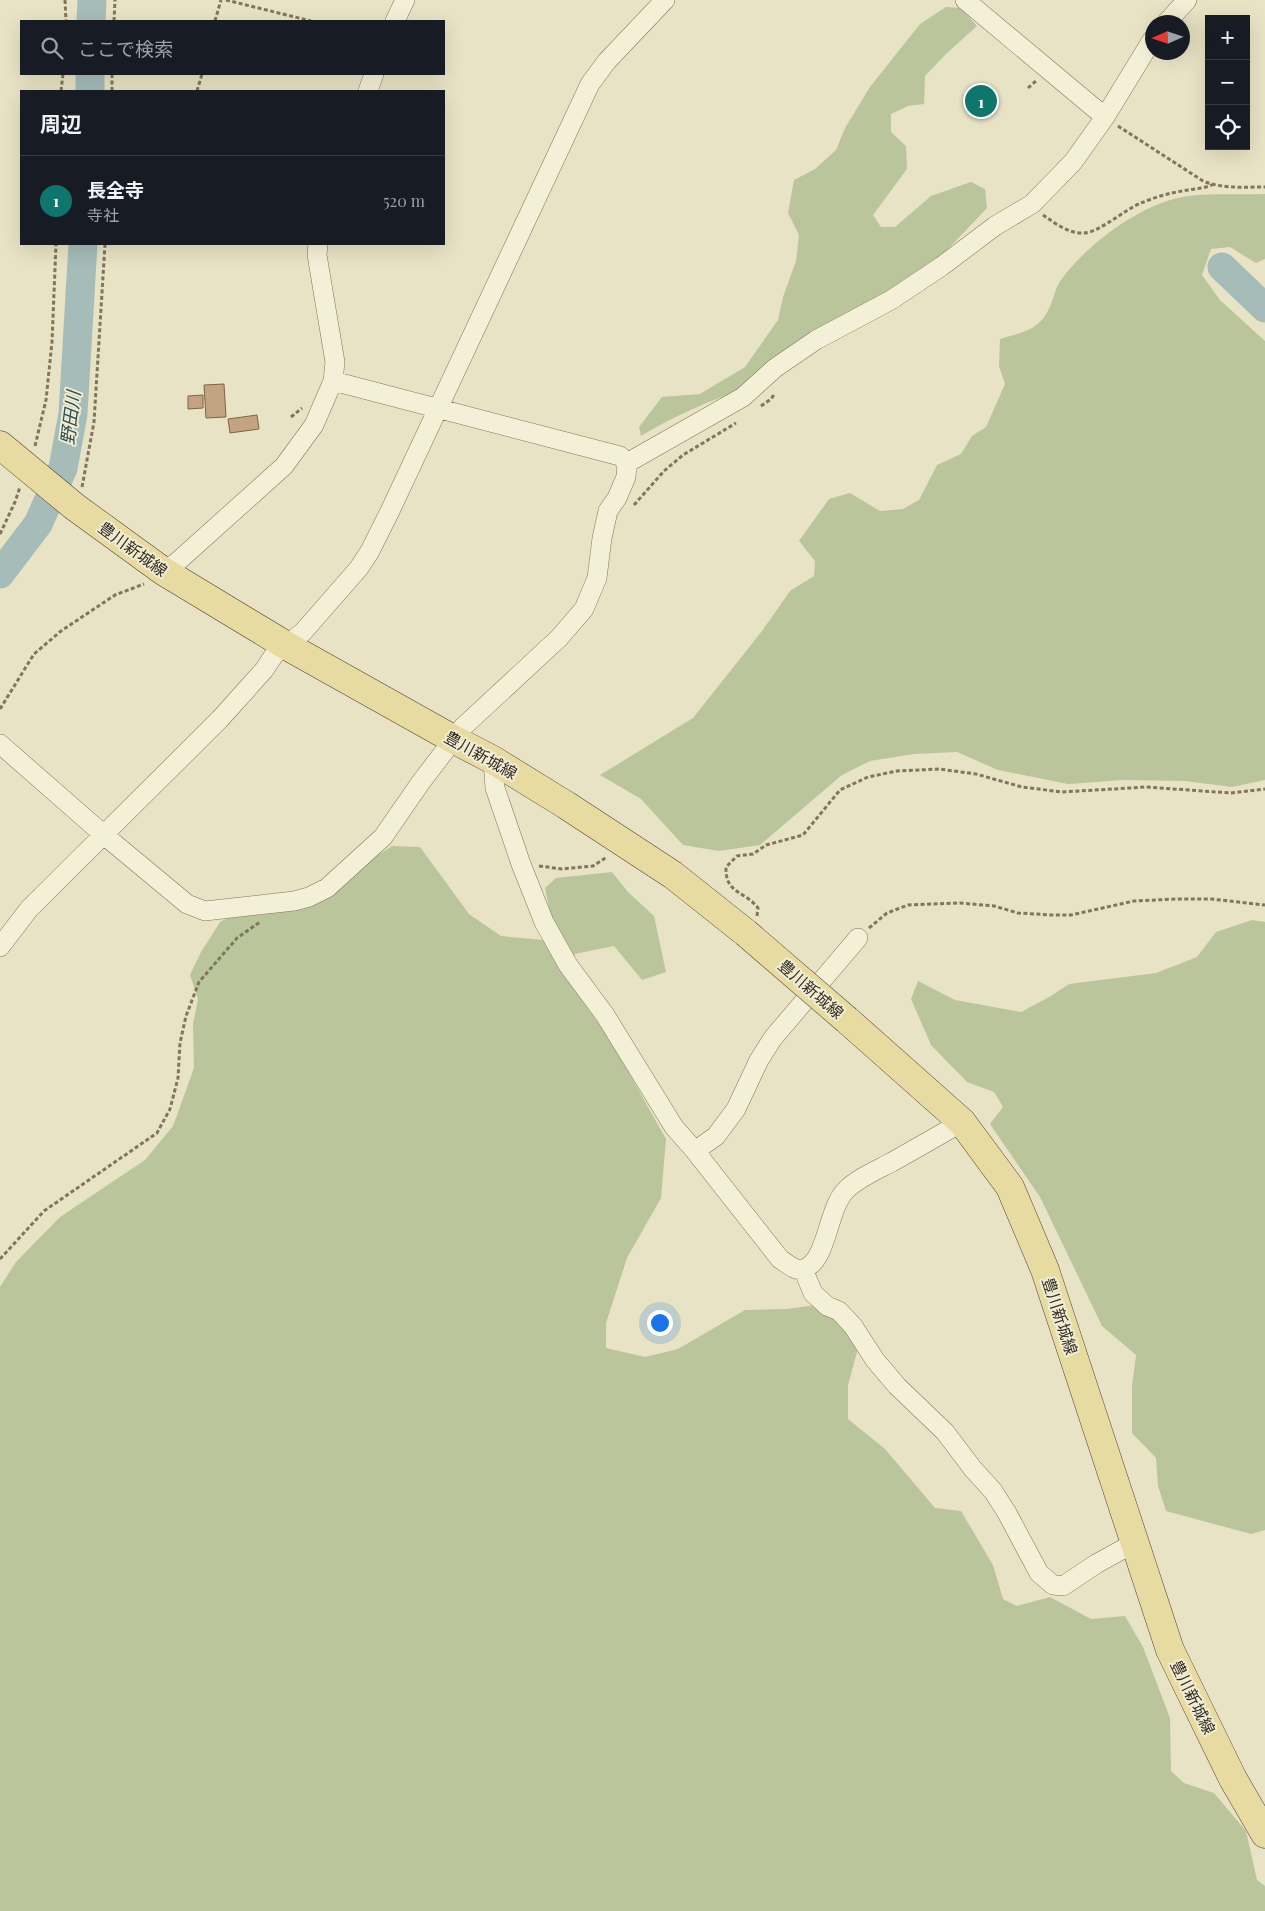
<!DOCTYPE html>
<html lang="ja">
<meta charset="utf-8">
<style>
body{margin:0;font-family:"Playfair Display","Noto Sans JP",serif;background:#20242c;color:#f1f3f6}
.controls{position:absolute;right:15px;top:15px;display:grid;overflow:hidden;border-radius:0px;box-shadow:0 5px 20px #0002}
.controls button{width:45px;height:45px;display:grid;place-items:center;padding:0;border:0;border-bottom:1px solid #363941;background:#171b24;color:#f1f3f6;font:25px sans-serif}
.compass{position:absolute;left:1145px;top:15px;width:45px;height:45px;border-radius:50%;background:#171b24;box-shadow:0 5px 20px #0002;rotate:267deg}
.you{position:absolute;left:659px;top:1322px;width:18px;height:18px;margin:-12px;border:4px solid #fff;border-radius:50%;background:#1a73e8;box-shadow:0 0 0 8px #1a73e833}
.badge{display:grid;place-items:center;width:32px;height:32px;border-radius:50%;background:#0f766e;color:#fff;font-size:16px;font-weight:700}
.pin{position:absolute;translate:-50% -50%;border:2px solid #fff;box-shadow:0 1px 5px #0006}
.list{margin:0;padding:0;list-style:none}
h2{display:flex;justify-content:space-between;align-items:center;height:65px;margin:0;padding:0 20px;font-size:21px}
h2 small{font-size:16px;font-weight:400;color:#9ea1a6}
.list li{display:grid;grid-template-columns:32px 1fr auto;gap:15px;align-items:center;box-sizing:border-box;height:90px;padding:0 20px;border-top:1px solid #363941}
.list b{display:block;font-size:19px;white-space:nowrap}
.list p{margin:0;font-size:16px;white-space:nowrap;color:#9ea1a6}
.list em{font-size:16px;font-style:normal;color:#9ea1a6}
.icon{flex:none;width:28px;height:28px;fill:none;stroke:currentColor;stroke-width:2;stroke-linecap:round;stroke-linejoin:round}
.map{position:relative;flex:none;width:1265px;height:1911px;overflow:hidden}
.search{position:absolute;background:#171b24;box-shadow:0 5px 20px #0002;left:20px;top:20px;width:425px;height:55px;display:flex;align-items:center;gap:12px;box-sizing:border-box;padding:0 18px;border-radius:0px;color:#9ea1a6;font-size:19px}
.panel{position:absolute;background:#171b24;box-shadow:0 5px 20px #0002;left:20px;top:90px;width:425px;height:155px;border-radius:0px}
.map>svg:first-child{display:block}
</style>
<div class="map">
<svg width="1265" height="1911" viewBox="0 0 1265 1911">
<rect width="100%" height="100%" fill="#e8e3c5"/>
<!-- green -->
<path fill="#bbc59b" d="M946,7L961,8L977,26L946,54L925,76L924,104L908,106L891,114V132L906,146L907,169L873,215L881,227H895L931,196L971,182L985,189L987,208L933,265L743,389C707,402 674,416 641,436L639,427L662,397L700,394L745,367L778,320L783,297L796,261L799,235L788,213L794,180L815,169L836,150L845,128L870,87L920,24Z
M1265,194V259L1256,263L1230,247L1211,249L1202,275L1220,300L1265,341V780L1232,787L1185,781L1124,780L1068,784L998,770L957,752L914,754L870,761L842,775L760,845L719,851L683,845L641,799L600,775L693,718L762,631L790,591L814,576L815,561L799,541L829,499L850,493L880,511L903,509L919,500L937,465L961,454L972,436L986,427L1005,384L999,366L1000,339C1024,332 1041,330 1051,304C1054,297 1056,286 1061,280C1087,244 1144,201 1189,196C1212,193 1241,195 1265,194Z
M392,846L420,847L469,914L501,936L544,940L552,922L545,888L556,878L612,872L628,892L654,916L666,972L642,980L614,946L575,954L570,984L611,1041L666,1139L661,1198L627,1258L606,1323V1348L645,1357L678,1349L745,1310L786,1309L816,1305L845,1321L859,1345L848,1385V1419L885,1449L935,1508L961,1511L993,1565L1003,1599L1017,1606L1050,1597L1091,1619L1125,1616L1143,1647L1170,1718L1171,1771L1184,1783L1214,1793L1246,1831L1257,1880L1265,1886V1911H0V1287L16,1262L60,1217L145,1160L173,1126L194,1068L193,1024L198,999L190,975L201,952L220,922L237,913L302,909L322,899L364,864Z
M1252,920L1265,922V1530L1251,1534L1166,1511L1158,1486L1156,1458L1132,1433V1386L1136,1355L1102,1326L1040,1197L990,1124L1003,1107L994,1092L967,1082L931,1045L911,999L918,981L955,1000L1021,1012L1051,996L1069,984L1156,973L1197,957L1216,932Z"/>
<g fill="none" stroke-linecap="round" stroke-linejoin="round">
<!-- river -->
<path stroke="#a6bcb9" stroke-width="29" d="M91,21L92,0
M90,91V74
M1222,267L1265,308
M0,574L38,524L63,468L73,414L83,244"/>
</g>
<!-- building -->
<path fill="#c2a480" stroke="#7e6346" d="M224,384L226,417L206,418L204,385Z
M203,395V408L188,409V396Z
M257,415L259,429L230,433L228,419Z"/>
<g fill="none" stroke-linecap="round" stroke-linejoin="round">
<!-- street casing -->
<g stroke="#81755d" stroke-width="20">
<path id="street" d="M965,0L1105,117
M395,21L405,0
M1167,22L1187,0
M368,91L374,74
M318,244L317,255L335,362L333,381L620,456L627,463L743,397L775,368L816,340L891,300L942,266L995,226L1032,204L1073,162L1105,117L1152,40
M163,571L176,563L284,466L314,425L333,381
M0,744L104,835L187,904L205,911L294,901L309,897L327,888L383,837L421,782L463,727L559,638L584,609L597,578L602,538L608,511L617,498L626,477L627,463
M493,760L495,788L521,864L544,922L568,965L605,1015L674,1127L695,1151L780,1259C787,1263 795,1272 804,1269C828,1260 827,1209 846,1190C858,1178 877,1170 892,1162C915,1149 938,1136 962,1122
M0,947L29,909L220,719L264,670L274,655L303,632L359,568L370,551L390,511L590,84L607,61L665,0
M695,1151L716,1136L736,1109L759,1060L773,1038L858,938
M803,1269L813,1293L827,1306L839,1311L853,1326L875,1360L897,1386L945,1432L973,1469L993,1491L1007,1513L1039,1573L1053,1585L1063,1586L1096,1564L1134,1543"/>
</g>
<!-- primary casing -->
<g stroke="#504331" stroke-width="29">
<path id="primary" d="M0,445L75,507L163,571L287,646L453,739L493,760L566,805L673,875L746,933
M847,1020L962,1122L1010,1187L1045,1270L1170,1650L1233,1779L1265,1834"/>
</g>
<!-- path -->
<path stroke="#81755d" stroke-width="3" stroke-dasharray="4 2.5" stroke-linecap="butt" d="M65,0L66,21
M226,0L311,21
M114,21L115,0
M215,21L221,0
M112,74V91
M1028,88L1037,80
M61,91L63,74
M197,91L202,74
M1118,126L1203,181C1222,189 1244,187 1265,187
M1043,215C1055,223 1068,234 1084,233C1100,232 1124,210 1141,203C1153,198 1169,193 1182,191C1192,189 1202,189 1212,185
M761,406L771,399L775,393
M291,417L302,408
M35,446L46,400L52,342L56,244
M82,487L94,422L105,244
M634,505L664,471L683,455L736,423
M0,534L15,502L20,487
M0,709L34,654L61,631L115,595L144,584
M539,866L562,869L593,866L607,857
M757,916L758,908C744,890 725,894 726,867L737,856L753,854L766,845L803,835L840,790L868,777L897,771L939,769L976,774L1022,787L1062,792L1146,787L1231,793L1265,789
M869,928L887,913L908,905L960,903L994,906L1018,913L1051,915H1071L1134,901L1176,899H1211L1265,905
M0,1259L44,1211L157,1133L170,1109L178,1078L180,1043L186,1016L199,982L237,938L260,922"/>
<!-- street -->
<use href="#street" stroke="#f4efd7" stroke-width="19"/>
<!-- primary -->
<use href="#primary" stroke="#e7dba2" stroke-width="28"/>
<!-- primary-bridge casing -->
<g stroke="#504331" stroke-width="29" stroke-linecap="butt">
<path id="primary-bridge" d="M746,933L847,1020"/>
</g>
<!-- primary-bridge -->
<use href="#primary-bridge" stroke="#e7dba2" stroke-width="28"/>
</g>
<g text-anchor="middle" stroke-width="4" stroke-linejoin="round" paint-order="stroke">
<!-- street labels -->
<g font-size="16" fill="#332c20" stroke="#f1ecd4">
<text transform="translate(133 549) rotate(36)" y="6">豊川新城線</text>
<text transform="translate(481 755) rotate(29)" y="6">豊川新城線</text>
<text transform="translate(811 989) rotate(41)" y="6">豊川新城線</text>
<text transform="translate(1060 1316) rotate(72)" y="6">豊川新城線</text>
<text transform="translate(1193 1697) rotate(64)" y="6">豊川新城線</text>
</g>
<!-- water labels -->
<g font-size="18" font-style="italic" fill="#314f51" stroke="#f1ecd4">
<text transform="translate(71 418) rotate(-83)" y="6">野田川</text>
</g>
</g>
</svg>
<div class="controls">
<button>+</button>
<button>−</button>
<button><svg class="icon" aria-label="locate" viewBox="0 0 24 24"><circle cx="12" cy="12" r="6"/><path d="M12 2v4M12 18v4M2 12h4M18 12h4"/></svg></button>
</div>
<svg class="compass" viewBox="-18 -18 36 36"><path d="M0-13l5 13h-10z" fill="#e53935"/><path d="M0 13l5-13h-10z" fill="#9ea1a6"/></svg>
<div class="you"></div>
<div class="pin badge" style="left:981px;top:101px">1</div>
<div class="search"><svg class="icon" aria-label="search" viewBox="0 0 24 24"><circle cx="10" cy="10" r="6"/><path d="M15 15l6 6"/></svg>ここで検索</div>
<section class="panel">
<h2>周辺<small></small></h2>
<ul class="list">
<li><span class="badge">1</span><div><b>長全寺</b><p>寺社</p></div><em>520 m</em></li>
</ul>
</section>
</div>
